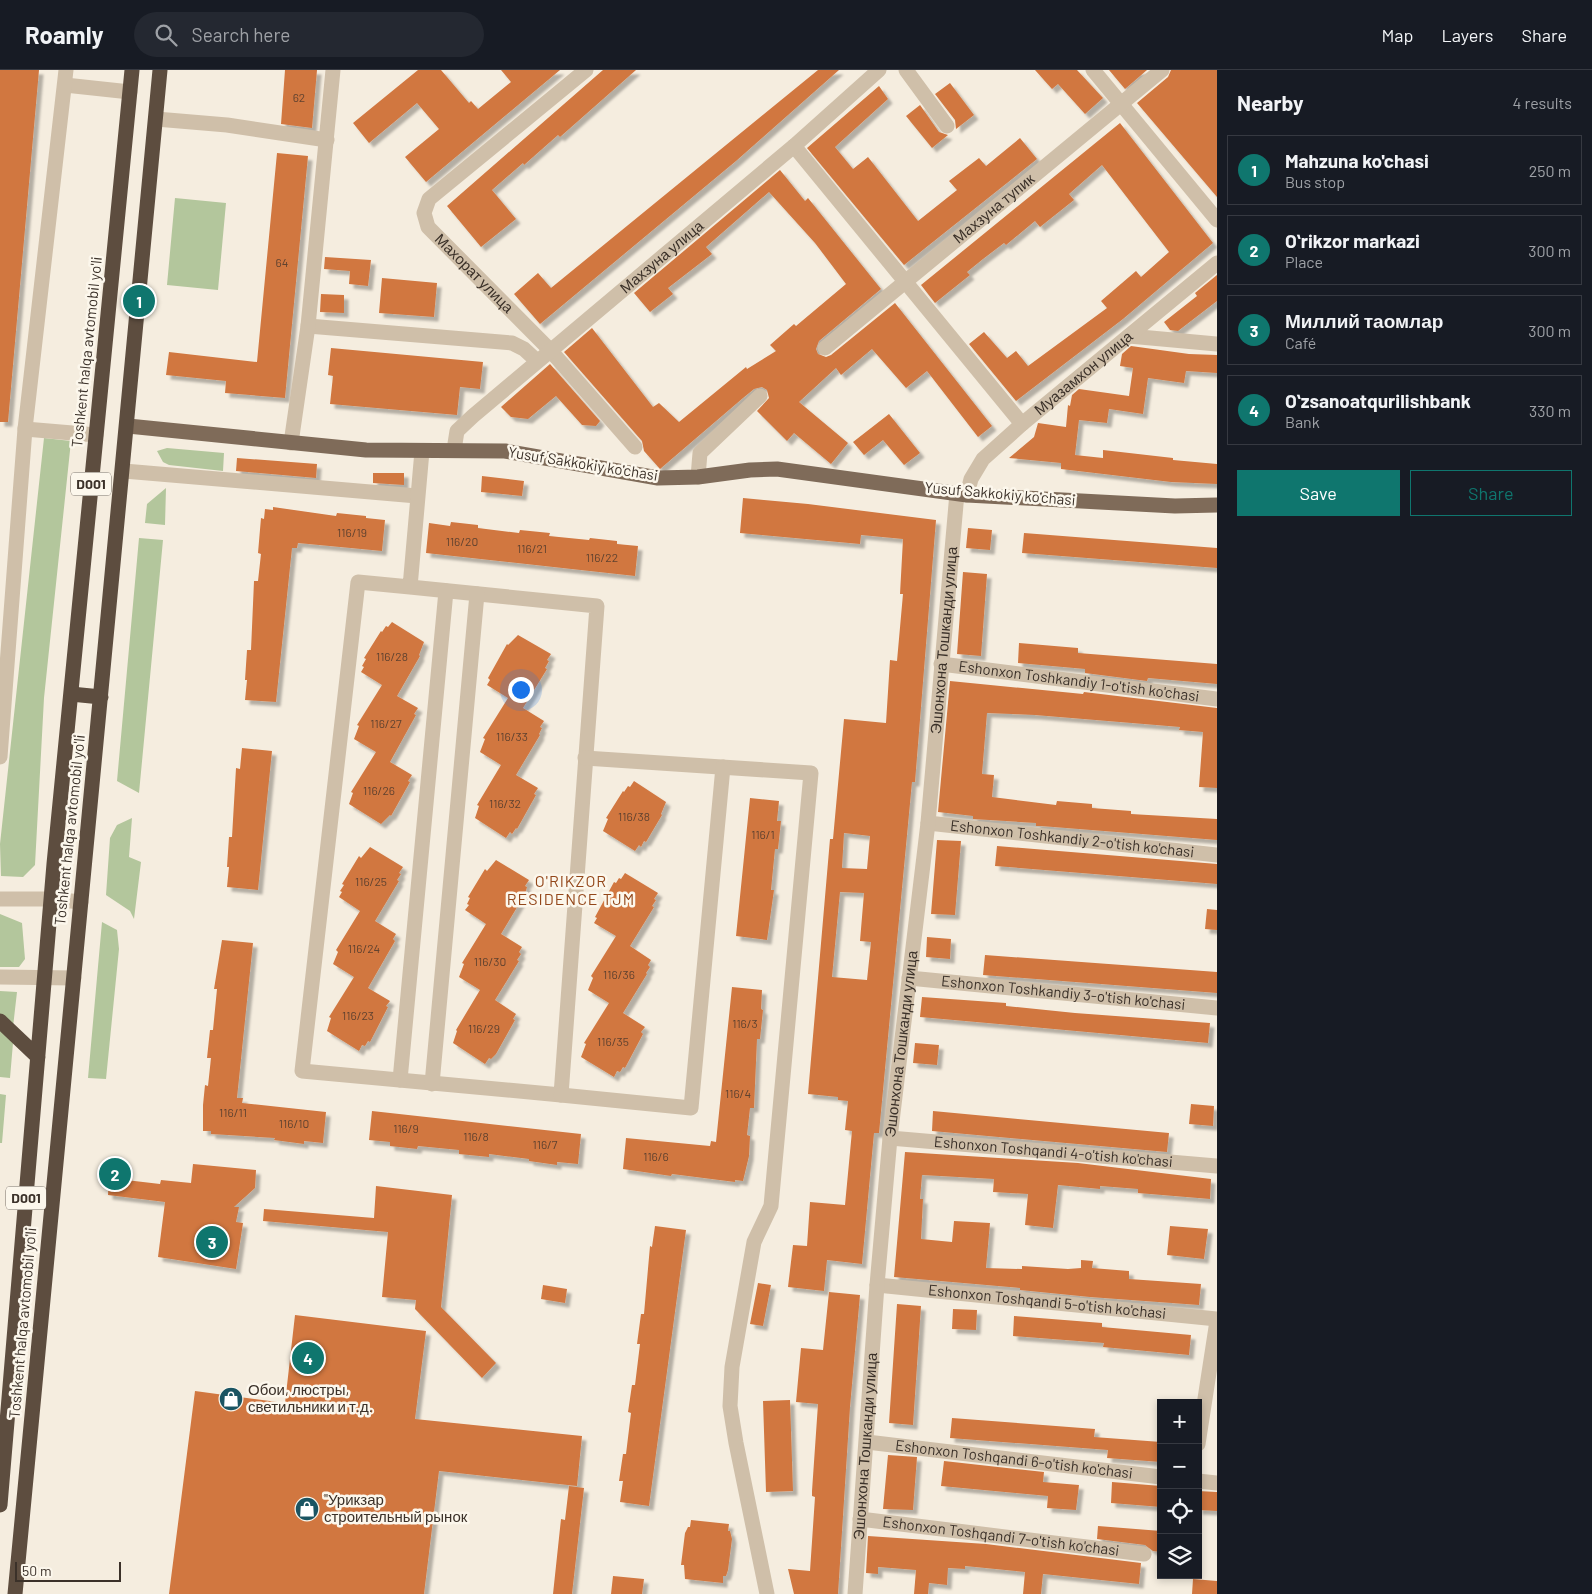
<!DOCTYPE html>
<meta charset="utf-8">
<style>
body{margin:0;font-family:Barlow,sans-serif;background:#242831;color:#f1f3f6}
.controls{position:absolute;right:15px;bottom:15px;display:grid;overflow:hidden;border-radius:0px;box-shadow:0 2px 8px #0003}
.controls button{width:45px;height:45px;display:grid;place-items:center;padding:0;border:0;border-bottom:1px solid #363941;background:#171b24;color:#f1f3f6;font:25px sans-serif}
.scale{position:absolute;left:15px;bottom:12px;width:106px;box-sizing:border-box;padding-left:5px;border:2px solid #3b3129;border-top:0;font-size:14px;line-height:18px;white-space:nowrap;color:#3b3129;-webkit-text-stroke:4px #fcf7ec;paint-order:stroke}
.you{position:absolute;left:520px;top:619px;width:18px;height:18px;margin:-12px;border:4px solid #fff;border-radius:50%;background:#1a73e8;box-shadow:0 0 0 8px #1a73e833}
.badge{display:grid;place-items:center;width:32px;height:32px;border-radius:50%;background:#0f766e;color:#fff;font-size:16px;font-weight:700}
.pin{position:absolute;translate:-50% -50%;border:2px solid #fff;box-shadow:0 1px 5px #0006}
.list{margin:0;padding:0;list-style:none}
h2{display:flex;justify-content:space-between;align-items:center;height:65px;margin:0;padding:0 20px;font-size:21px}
h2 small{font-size:16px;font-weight:400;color:#9ea1a6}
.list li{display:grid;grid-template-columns:32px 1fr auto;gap:15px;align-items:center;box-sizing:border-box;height:70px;margin:0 10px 10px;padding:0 10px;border:1px solid #363941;border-radius:0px}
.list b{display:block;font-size:19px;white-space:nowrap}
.list p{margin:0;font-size:16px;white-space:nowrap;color:#9ea1a6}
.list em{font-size:16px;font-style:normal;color:#9ea1a6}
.actions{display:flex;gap:10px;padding:15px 20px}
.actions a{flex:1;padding:11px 0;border:1px solid #0f766e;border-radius:0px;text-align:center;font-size:18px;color:#0f766e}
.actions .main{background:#0f766e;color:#fff}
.icon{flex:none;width:28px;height:28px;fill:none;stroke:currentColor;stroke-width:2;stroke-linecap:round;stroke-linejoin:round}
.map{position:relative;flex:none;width:1217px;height:1524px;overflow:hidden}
header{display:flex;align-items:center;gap:30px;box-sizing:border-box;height:70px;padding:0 25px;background:#171b24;border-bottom:1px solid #363941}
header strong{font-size:24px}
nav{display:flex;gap:28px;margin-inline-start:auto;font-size:18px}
.search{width:350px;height:45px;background:#242831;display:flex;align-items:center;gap:12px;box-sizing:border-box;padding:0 18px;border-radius:28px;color:#9ea1a6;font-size:19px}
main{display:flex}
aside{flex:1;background:#171b24}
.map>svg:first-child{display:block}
</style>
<header>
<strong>Roamly</strong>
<div class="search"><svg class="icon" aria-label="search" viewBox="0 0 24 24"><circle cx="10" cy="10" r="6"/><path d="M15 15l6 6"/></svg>Search here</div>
<nav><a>Map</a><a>Layers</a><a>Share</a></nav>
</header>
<main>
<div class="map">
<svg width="1217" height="1524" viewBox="0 0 1217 1524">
<defs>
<filter id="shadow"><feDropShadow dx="4.5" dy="4.5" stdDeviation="1" flood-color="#0004"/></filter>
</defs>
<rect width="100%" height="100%" fill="#f5eddf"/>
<!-- green -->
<path fill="#b3c69c" d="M175,128L226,133L218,220L167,215Z
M44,368L71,371L44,628L35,795L23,807L1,806L0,774Z
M167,378L224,383L223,401L169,395L163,392L157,381Z
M166,418L165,455L145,453L147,434Z
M139,468L163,470L139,723L117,711Z
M132,748L129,787L141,792L134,849L130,841L106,825L110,768L117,755Z
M0,844L22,853L25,889L19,897H0Z
M102,852L117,860L119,879L106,1009L88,1008Z
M0,921L17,922L13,957L0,945Z
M0,960L13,973L10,1008L0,1007Z
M0,1024L6,1025L2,1073H0Z"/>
<!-- building -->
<path fill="#d17740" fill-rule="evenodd" filter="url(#shadow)" d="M0,0H39L8,352H0Z
M285,0H317L312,58L281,54Z
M418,0H441L469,33L471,31L478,39L511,12L501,0H560L426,112L405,87L439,59L417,33L369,73L353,53Z
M603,0H636L560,67L558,65L524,95L523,93L492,120L516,149L481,177L447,136Z
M818,0H839L736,91L540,254L514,224L538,203L551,218Z
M1035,0H1077L1103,28L1085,44L1058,14L1052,19Z
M1109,0H1147L1125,19Z
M1171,0H1217V127L1137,33L1168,7Z
M950,13L974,45L956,59L955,50L935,24Z
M879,16L888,29L835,77L853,99L868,87L918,151L957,120L949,111L979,88L986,96L1020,68L1037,89L904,195L807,78Z
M920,35L939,62L948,65L932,78L906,46Z
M1120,53L1213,173L1123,249L1016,331L969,274L984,262L1007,288L1016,281L1028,296L1107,238L1101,231L1136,201L1141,207L1169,182L1102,95L1069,124L1074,130L1040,157L1035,151L1006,175L1004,173L983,189L967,202L970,205L935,233L921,215Z
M277,83L308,86L285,328L225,323L226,311L166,305L169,282L257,292Z
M780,100L805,131L808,128L881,219L819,271L816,279L818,284L826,287L831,285L895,233L992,356L978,367L927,301L906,318L872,279L841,305L836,298L799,332L848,373L831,394L794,363L787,371L757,341L769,328L767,320L762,317L754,319L743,328L660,399L644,381L642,371L564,282L592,258L653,337L659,333L679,352L746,297L747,299L776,281L770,275L794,254L796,256L846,214L815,173L769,122L706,177L712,184L668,218L673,224L650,242L634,223Z
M325,187L371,190L368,216L349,214L350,201L324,199Z
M1217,205V231L1178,261L1170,260L1164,252L1197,226L1195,223Z
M382,208L437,213L434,247L379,243Z
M321,224L344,225V243L320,242Z
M1131,276L1189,284L1217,285V303L1186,301L1184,313L1148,308L1143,344L1109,339L1107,353L1079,350L1075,385L1103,388V380L1173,388V390L1217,394V414L1171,412L1061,399V393L1009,388L1034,367L1038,353L1066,357L1068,335L1070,336L1072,325L1079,319L1129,326L1133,298L1120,296L1122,284Z
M331,278L483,292L480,319L460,317L457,345L330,334L333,306L328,305Z
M550,294L600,351L596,356L582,355L556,326L528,349L511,347L501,337Z
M889,344L920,383L904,395L883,370L864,385L853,372Z
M237,388L317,394L316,408L236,401Z
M373,403H404V415L373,413Z
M482,406L524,411L522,426L481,422Z
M743,428L808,434L936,450L915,712H912L879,1063H874L862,1194L827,1190L824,1221L788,1217L793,1175L807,1176L810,1132L845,1135L852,1061L845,1060L848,1031L838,1030V1027L808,1024L830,769H833L844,649L886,653L890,590L897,591L903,524H900L903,469L861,465L860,474L740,463ZM844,763L870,766L867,799L842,798ZM840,822L864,823L860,871L871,872L867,910L832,907Z
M273,437L336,446L337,443L366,446V448L385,450L382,481L298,473L297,478H292L276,632L245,630L247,610H245L247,580H251L254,511H258L261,484L258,483L261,448L264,449L265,439L273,440Z
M451,452L478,455V458L519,463L520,460L550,463L549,466L589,470L590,468L617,471V474L638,476L635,506L426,483L429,453L450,456Z
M968,458L992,460L990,480L966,478Z
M1024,463L1217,478V498L1022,483Z
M963,502L987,504L981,586L957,584Z
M392,552L424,572L419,585L420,586L397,626L418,638L414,644L416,645L390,692L412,705L408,711L410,712L391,746L390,745L381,754L349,734L353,723L351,722L376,682L354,669L359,656L357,655L382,615L361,602L364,597L362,596L366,589L364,588L381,561L382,562L386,556L388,557Z
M518,565L551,584L547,590L549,591L545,598L547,599L523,638L544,651L540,657L542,658L539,664L540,665L516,705L538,718L534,724L536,725L517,759L516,758L512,764L510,762L506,768L475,748L479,736L477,735L501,695L480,682L485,669L483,668L508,628L487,615L490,610L488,608L507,574L508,575Z
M1019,573L1078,578V583L1217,594V614L1148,608L1147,611L1085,603V599L1018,593Z
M950,611L1083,624L1084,622L1217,638V718L1199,717L1203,662L1179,660L1180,657L1035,645L987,643L982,704L994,705L992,727L1056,735L1057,731L1092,734V738L1131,741V744L1217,749V770L1041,756H1036V753L973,749V746L938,742Z
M242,678L272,681L258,820L227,817L229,797H227L229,767H232L236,698L240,699Z
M634,711L666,732L661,744L662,745L646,772L644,771L641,777L639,775L635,781L603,761L608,749L606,748L623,721L624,722L628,716L630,717Z
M750,728L779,731L777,751H781L778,779H775L771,820H774L767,870L736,866Z
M937,770L961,771L955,845L931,844Z
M997,776L1217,794V814L995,796Z
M370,777L403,797L399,803L401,804L397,810L399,811L375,851L396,864L393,869L395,871L368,918L390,931L386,936L388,937L370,972L368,971L365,976L362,975L359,981L327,961L331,948L329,947L354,907L333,894L338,882L336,880L360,841L339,827L342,822L340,821L344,815L342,814L359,786L361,788Z
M496,790L529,810L525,816L527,817L525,824L501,864L522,877L519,882L521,884L517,890L519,891L495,930L516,944L513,949L515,950L496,984L491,989L489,988L485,994L453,973L457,961L456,960L480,920L459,907L464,894L462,893L486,854L465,840L469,835L467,834L470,828L468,827L485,799L487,801Z
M625,803L658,823L654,829L656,830L652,836L654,837L630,876L651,890L648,895L650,897L646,903L647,904L623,943L645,957L641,962L643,964L625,998L623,997L620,1002L617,1001L614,1007L581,987L586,974L584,973L609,933L588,920L593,908L591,906L616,866L594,853L597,848L595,847L614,812L616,813L619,808L621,809Z
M1207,839L1217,840V860L1205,859Z
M927,867L951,869L950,889L926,887Z
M222,870L253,873L237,1028H243L242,1033L326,1042L323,1073L304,1071V1074L274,1070L275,1068L211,1064V1061H203V1035L205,1015L208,1016L211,988H207L210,960H213L217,919H214Z
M985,885L1217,902V923L983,905Z
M732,917L762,920L761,939L763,940L760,969H757L754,1038H750L747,1065L750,1066L749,1086L743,1111L735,1110V1112L672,1104L671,1106L623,1099L626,1068L710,1076L711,1071L716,1072Z
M922,927L1006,933V936L1075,943L1210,953L1208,973L920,947Z
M915,973L939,975L937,995L913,993Z
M1191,1034L1214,1036L1213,1056L1189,1054Z
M372,1041L581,1064L578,1094L557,1092V1095L529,1091V1089L489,1084V1087L459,1084V1080L418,1076L417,1079L390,1076V1072L369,1070Z
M933,1041L1169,1063L1167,1082L932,1061Z
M905,1082L1078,1093L1211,1109L1210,1129L1138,1123V1119L1100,1116V1119L1058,1115L1053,1158L1025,1155L1028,1124L993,1122L994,1109L922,1105L920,1129H923L921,1169L952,1172L954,1151L990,1153L986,1198L1022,1199V1196L1068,1199L1081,1198V1190L1093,1191L1092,1198L1129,1201V1209L1201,1214L1199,1235L1090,1227L1020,1220V1218L894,1207Z
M193,1094L256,1100L255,1118L234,1137H239L236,1152L243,1153L236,1199L158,1187L165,1132L108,1125L109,1108L160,1114L161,1110L191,1113Z
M376,1116L452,1125L441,1237L496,1293L482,1308L415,1239L416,1230L382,1227L388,1162L263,1151L264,1139L374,1148Z
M655,1156L686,1160L649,1436L620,1432L623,1411H619L623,1384H626L631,1343L628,1342L632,1315H635L640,1274H637L641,1244H644L650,1176L652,1177Z
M1170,1156L1208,1159L1204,1189L1167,1185Z
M758,1213L771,1215L763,1256L750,1254Z
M543,1215L567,1219L565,1233L541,1229Z
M829,1222L860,1225L850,1337L838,1524H794L788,1499L810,1501L815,1427L812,1426V1421L818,1334L796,1332L801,1278L823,1280Z
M897,1234L921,1236L913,1355L889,1353Z
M953,1239L977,1240L976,1260L952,1259Z
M295,1245L426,1261L415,1349L582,1366L577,1416L439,1401L424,1524H169L195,1321L285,1333Z
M1014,1246L1102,1253V1257L1191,1265L1189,1285L1103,1277L1104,1273L1013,1266Z
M790,1330L793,1421L766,1422L763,1331Z
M952,1348L1095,1359L1094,1367L1161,1372V1392L1107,1388L1108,1380L950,1368Z
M888,1385L917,1387L913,1440L883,1439Z
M944,1391L1044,1402L1043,1412L1079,1415L1076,1440L1047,1438L1048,1426L941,1416Z
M1112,1412L1161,1416V1437L1111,1433Z
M569,1416L584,1418L572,1524H553L561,1449L565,1450Z
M1198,1421L1217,1422V1441L1198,1440Z
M691,1450L729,1454L728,1461H730L732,1469L728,1500L726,1506H723V1513L685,1509L684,1495H681L685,1463L688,1457H690Z
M1098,1456L1161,1461V1482L1153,1481L1145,1475L1097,1469Z
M868,1466L986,1474L1141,1493L1139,1514L1043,1504L1041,1524H1023L1025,1502L965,1496V1499L948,1498L947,1515L929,1513L928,1524H914L916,1500L878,1497V1504L866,1503Z
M613,1506L644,1509L642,1524H611Z
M1193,1509L1217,1511V1524H1192Z"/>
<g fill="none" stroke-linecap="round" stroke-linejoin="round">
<!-- minor -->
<g stroke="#cfbfa9" stroke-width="15">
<path id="s1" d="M586,0L429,129L424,143L428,157L550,280L635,377"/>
<path d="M906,0L947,56"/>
<path d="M1093,0L1217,150"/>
<path d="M65,15L130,22"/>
<path d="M156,49L227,55L327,70"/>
<path d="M794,76L1022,354"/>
<path d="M308,256L512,273L524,279L537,291"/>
<path d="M1129,266L1217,274"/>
<path id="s2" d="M825,278L1162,0"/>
<path d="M25,359L96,365"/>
<path d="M291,373L308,256L333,0"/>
<path id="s3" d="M454,380L457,361L473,346L794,76L879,0"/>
<path d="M124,401L417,426"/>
<path d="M698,407L700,383L760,326"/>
<path id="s4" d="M967,425L971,409L983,389L1022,354L1217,193"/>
<path d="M410,517L597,536L561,1025L302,1001L358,512L410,517L422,381"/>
<path id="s5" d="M941,594L1217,629"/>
<path d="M0,687L25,359L66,0"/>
<path d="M585,688L811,703L771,1136L754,1172L732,1297L730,1336L736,1373L767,1524"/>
<path id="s6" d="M928,753L1217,785"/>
<path d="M0,829H51L81,832"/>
<path d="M0,907L74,908"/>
<path id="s7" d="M909,908L1217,938"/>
<path d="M400,1010L446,521"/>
<path d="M432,1014L477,524"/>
<path d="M561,1025L691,1038L723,697"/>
<path id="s8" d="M890,1068L1217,1096"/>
<path id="s9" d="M877,1215L1217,1249"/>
<path id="s10" d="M867,1372L1161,1407"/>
<path d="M1198,1374L1217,1251"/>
<path d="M1198,1411L1217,1413"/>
<path id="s11" d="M860,1449L1144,1484"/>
<path id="s12" d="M855,1524L877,1215L890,1068L928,753L957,423"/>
</g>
<!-- major -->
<path stroke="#7f6b59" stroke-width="15" d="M128,356L366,380L505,381L658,408L698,407L750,400L777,399L967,425L1175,436L1217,435"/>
<!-- highway -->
<path stroke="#5d4d3f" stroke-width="15" d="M71,624L101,627
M0,951L38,987
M0,1435L54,794L132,0
M15,1524L160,0"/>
</g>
<!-- icons -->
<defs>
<g id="shop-disc" transform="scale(1.25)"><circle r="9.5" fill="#1a5462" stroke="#fcf7ec"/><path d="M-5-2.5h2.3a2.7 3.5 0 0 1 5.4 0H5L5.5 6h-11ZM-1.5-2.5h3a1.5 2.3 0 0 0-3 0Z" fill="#fff"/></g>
</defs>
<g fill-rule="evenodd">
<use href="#shop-disc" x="231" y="1329"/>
<use href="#shop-disc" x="307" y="1439"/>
</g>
<g text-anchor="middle" stroke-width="5" stroke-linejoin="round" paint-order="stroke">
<!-- number labels -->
<g font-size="12" fill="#60422f">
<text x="299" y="32">62</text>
<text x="282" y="197">64</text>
<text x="352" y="467">116/19</text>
<text x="462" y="476">116/20</text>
<text x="532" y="483">116/21</text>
<text x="602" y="492">116/22</text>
<text x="392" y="591">116/28</text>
<text x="386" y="658">116/27</text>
<text x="512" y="671">116/33</text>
<text x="379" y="725">116/26</text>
<text x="505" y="738">116/32</text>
<text x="634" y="751">116/38</text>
<text x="763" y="769">116/1</text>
<text x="371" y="816">116/25</text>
<text x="364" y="883">116/24</text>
<text x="490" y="896">116/30</text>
<text x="619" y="909">116/36</text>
<text x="358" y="950">116/23</text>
<text x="745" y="958">116/3</text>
<text x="484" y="963">116/29</text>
<text x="613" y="976">116/35</text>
<text x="738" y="1028">116/4</text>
<text x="233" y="1047">116/11</text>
<text x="294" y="1058">116/10</text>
<text x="406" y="1063">116/9</text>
<text x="476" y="1071">116/8</text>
<text x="545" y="1079">116/7</text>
<text x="656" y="1091">116/6</text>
</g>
<!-- shield labels -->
<g fill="#fcf7ec" stroke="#756c64" stroke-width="1">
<rect x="71" y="402.5" width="40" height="23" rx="4"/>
<rect x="6" y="1116.5" width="40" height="23" rx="4"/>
</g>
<g font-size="14" font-weight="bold" fill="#3b3129">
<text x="91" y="419">D001</text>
<text x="26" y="1133">D001</text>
</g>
<!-- street labels -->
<g font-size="15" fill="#3b3129" stroke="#fcf7ec">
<text dy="5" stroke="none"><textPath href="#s2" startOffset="219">Махзуна тупик</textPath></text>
<text dy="5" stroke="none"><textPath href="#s3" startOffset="288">Махзуна улица</textPath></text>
<text dy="5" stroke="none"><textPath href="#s1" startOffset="298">Махорат улица</textPath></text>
<text transform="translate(87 282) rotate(-84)" y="5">Toshkent halqa avtomobil yo'li</text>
<text dy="5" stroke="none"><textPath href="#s4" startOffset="172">Муазамхон улица</textPath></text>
<text transform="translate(583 394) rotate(9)" y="5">Yusuf Sakkokiy ko'chasi</text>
<text transform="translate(1000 424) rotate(5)" y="5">Yusuf Sakkokiy ko'chasi</text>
<text dy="5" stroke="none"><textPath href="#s12" startOffset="958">Эшонхона Тошканди улица</textPath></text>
<text dy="5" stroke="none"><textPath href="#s5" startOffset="139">Eshonxon Toshkandiy 1-o'tish ko'chasi</textPath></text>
<text transform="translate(70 760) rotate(-84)" y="5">Toshkent halqa avtomobil yo'li</text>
<text dy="5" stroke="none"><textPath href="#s6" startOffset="145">Eshonxon Toshkandiy 2-o'tish ko'chasi</textPath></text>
<text dy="5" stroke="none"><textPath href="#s7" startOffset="155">Eshonxon Toshkandiy 3-o'tish ko'chasi</textPath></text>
<text dy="5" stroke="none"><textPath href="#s12" startOffset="552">Эшонхона Тошканди улица</textPath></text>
<text dy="5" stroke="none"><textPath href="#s8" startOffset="164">Eshonxon Toshqandi 4-o'tish ko'chasi</textPath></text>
<text dy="5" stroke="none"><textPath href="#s9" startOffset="171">Eshonxon Toshqandi 5-o'tish ko'chasi</textPath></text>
<text transform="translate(23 1253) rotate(-85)" y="5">Toshkent halqa avtomobil yo'li</text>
<text dy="5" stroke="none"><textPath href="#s12" startOffset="148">Эшонхона Тошканди улица</textPath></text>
<text dy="5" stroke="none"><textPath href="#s10" startOffset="148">Eshonxon Toshqandi 6-o'tish ko'chasi</textPath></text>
<text dy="5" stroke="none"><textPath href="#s11" startOffset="142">Eshonxon Toshqandi 7-o'tish ko'chasi</textPath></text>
</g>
<!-- poi labels -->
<g font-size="15" fill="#3b3129" stroke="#fcf7ec" text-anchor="start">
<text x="248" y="1325">Обои, люстры,<tspan x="248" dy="17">светильники и т.д.</tspan></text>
<text x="324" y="1435">"Урикзар<tspan x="324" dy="17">строительный рынок</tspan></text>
</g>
<!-- neighbourhood labels -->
<g font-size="16" letter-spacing="1" fill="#93471a" stroke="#fcf7ec">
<text x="571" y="817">O'RIKZOR<tspan x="571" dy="18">RESIDENCE TJM</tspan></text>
</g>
</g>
</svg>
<div class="controls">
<button>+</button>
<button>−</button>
<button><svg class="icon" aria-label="locate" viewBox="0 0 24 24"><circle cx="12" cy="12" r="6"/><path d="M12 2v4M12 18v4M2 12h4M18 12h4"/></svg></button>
<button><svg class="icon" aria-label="layers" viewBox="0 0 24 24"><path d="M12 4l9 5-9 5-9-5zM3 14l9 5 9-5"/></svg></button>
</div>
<div class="scale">50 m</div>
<div class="you"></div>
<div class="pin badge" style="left:139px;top:231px">1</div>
<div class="pin badge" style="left:115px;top:1104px">2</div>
<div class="pin badge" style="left:212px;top:1172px">3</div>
<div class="pin badge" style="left:308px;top:1288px">4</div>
</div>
<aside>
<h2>Nearby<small>4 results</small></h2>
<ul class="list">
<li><span class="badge">1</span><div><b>Mahzuna ko'chasi</b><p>Bus stop</p></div><em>250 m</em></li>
<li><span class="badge">2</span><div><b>Oʻrikzor markazi</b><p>Place</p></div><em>300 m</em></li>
<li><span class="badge">3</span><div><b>Миллий таомлар</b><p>Café</p></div><em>300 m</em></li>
<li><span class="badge">4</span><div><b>Oʻzsanoatqurilishbank</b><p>Bank</p></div><em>330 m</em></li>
</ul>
<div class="actions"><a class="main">Save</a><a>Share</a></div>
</aside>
</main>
